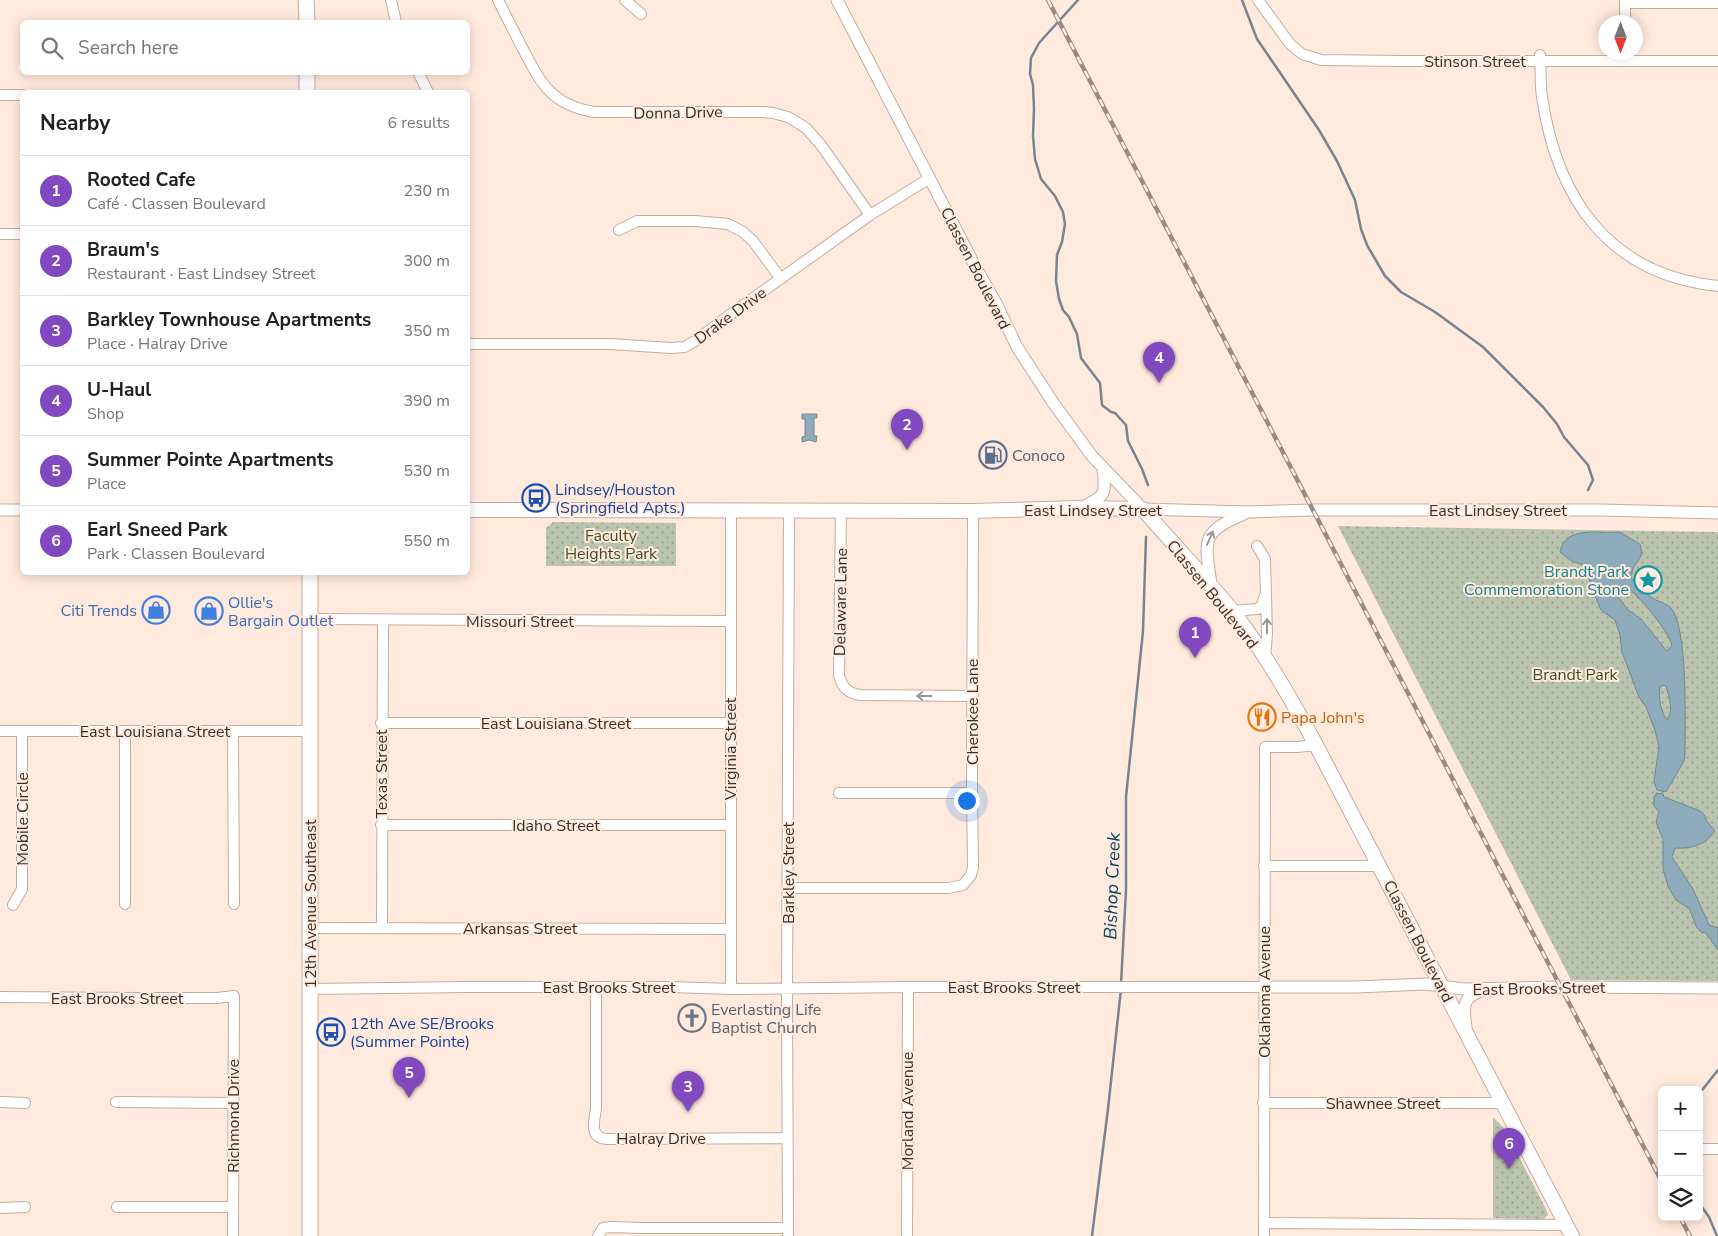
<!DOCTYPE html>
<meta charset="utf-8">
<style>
body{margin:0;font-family:"Nunito Sans",sans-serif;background:#f2f2f2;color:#202124}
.controls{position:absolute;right:15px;bottom:15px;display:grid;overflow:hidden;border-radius:8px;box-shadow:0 2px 12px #0003}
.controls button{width:45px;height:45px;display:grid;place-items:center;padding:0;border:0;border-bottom:1px solid #e0e0e0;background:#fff;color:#202124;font:25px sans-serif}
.compass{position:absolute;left:1598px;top:15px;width:45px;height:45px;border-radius:50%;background:#fff;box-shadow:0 2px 12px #0003;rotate:180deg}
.you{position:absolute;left:966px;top:800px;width:18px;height:18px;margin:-12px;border:4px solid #fff;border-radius:50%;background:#1a73e8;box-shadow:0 0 0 8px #1a73e833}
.badge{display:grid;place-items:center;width:32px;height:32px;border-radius:50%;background:#8148bf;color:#fff;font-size:16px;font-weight:700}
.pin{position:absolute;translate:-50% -41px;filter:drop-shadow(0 1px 2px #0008)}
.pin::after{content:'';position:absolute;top:26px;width:18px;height:15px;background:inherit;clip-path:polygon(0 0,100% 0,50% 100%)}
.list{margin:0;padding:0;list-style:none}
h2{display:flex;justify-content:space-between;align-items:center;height:65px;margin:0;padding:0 20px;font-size:21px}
h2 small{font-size:16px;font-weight:400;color:#757577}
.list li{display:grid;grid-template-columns:32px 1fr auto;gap:15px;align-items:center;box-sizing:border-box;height:70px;padding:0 20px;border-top:1px solid #e0e0e0}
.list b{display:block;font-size:19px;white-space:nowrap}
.list p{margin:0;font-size:16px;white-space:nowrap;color:#757577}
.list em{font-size:16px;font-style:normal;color:#757577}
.icon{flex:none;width:28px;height:28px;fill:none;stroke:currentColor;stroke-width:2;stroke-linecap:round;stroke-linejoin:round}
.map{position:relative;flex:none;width:1718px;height:1236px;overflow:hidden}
.search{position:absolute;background:#fff;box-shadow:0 2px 12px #0003;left:20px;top:20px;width:450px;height:55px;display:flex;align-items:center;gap:12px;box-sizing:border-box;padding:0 18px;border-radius:8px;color:#757577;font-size:19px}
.panel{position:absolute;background:#fff;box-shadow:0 2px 12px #0003;left:20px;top:90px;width:450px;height:485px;border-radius:8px}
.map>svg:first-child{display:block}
</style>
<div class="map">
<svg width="1718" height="1236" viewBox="0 0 1718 1236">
<defs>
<pattern id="park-dots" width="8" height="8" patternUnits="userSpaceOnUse" patternTransform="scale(1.25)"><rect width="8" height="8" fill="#b9c3ae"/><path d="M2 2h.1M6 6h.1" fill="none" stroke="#979f8e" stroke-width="1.8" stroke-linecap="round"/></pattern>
</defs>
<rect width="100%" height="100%" fill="#ffeadd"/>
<!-- park -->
<path fill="url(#park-dots)" d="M553,522L676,523V566H546V528Z
M1338,526L1718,532V981L1571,980Z
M1493,1117L1504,1128L1546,1209L1548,1215L1544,1219H1538L1493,1218Z"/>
<!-- water -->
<path fill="#8eabbb" stroke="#748690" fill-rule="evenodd" d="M802,414H817V418H814V436H817L816,442L809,440L802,442V437L805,436V419H802Z
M1619,532L1640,544C1643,557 1641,556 1635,565C1632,569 1631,574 1631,578C1637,586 1645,594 1654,599C1659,602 1666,603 1671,608C1688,627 1685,724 1685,753L1684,761L1666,792L1657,790L1654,781L1659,747L1655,730L1646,707L1639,697L1622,652L1620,635L1615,620L1601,610L1592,589L1586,566L1572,561L1560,552C1565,525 1599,534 1619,532ZM1624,585C1635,590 1671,634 1672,646L1667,651L1665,649L1641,619L1627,609L1618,596L1617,590L1619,587ZM1663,685L1666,686C1669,696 1674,711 1667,720C1661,713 1658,697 1660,687Z
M1656,793L1663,794L1664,797L1700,811L1705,816L1706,820L1715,831C1706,845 1691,849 1675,848L1672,857L1693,889L1709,925L1718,928V950L1706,933L1701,932L1697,928L1689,908L1676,900L1668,886L1663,869V839L1656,822L1659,812L1654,806V796H1656Z"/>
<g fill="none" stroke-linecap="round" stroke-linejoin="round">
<!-- stream -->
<path stroke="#748690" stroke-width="2.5" d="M1078,0L1039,43L1031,58L1030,74L1033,85L1034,109L1033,136L1035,159L1041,179L1055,196L1063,212L1065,224L1062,242L1057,255L1056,281L1059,299L1063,310L1069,317L1077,334L1081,358L1100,383L1102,405L1111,412L1115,413L1126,425L1128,441L1142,469L1148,485
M1242,0L1257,39L1319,130L1337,161L1355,200L1361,229L1367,245L1385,276L1401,292L1435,312L1483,347L1543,407L1557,424L1564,437L1588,465L1593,480L1588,490
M1121,984L1126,890V797L1143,631L1146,537
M1699,1094L1718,1070
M1699,1203L1709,1217L1717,1236
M1092,1236L1108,1109L1121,989"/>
<!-- minor casing -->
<g stroke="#c1ada0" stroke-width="12">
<path id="minor" d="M391,0L396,22
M498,0C506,16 514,32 523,49C541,84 552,105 594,112H763L773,113L788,117L806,128L821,145L870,215
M625,0L641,14
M1258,0L1290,44L1302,54L1321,60L1402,61H1718
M1625,3H1718
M1625,22V0
M1540,55C1541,69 1540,84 1542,97C1557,199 1609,275 1718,286
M418,72L428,92
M0,95H22
M619,230L637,221H695L728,224L743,232L753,241L781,279
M0,234H22
M468,344H610L671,348L685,347L698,339L731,314L870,215L930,178
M731,509V989
M841,509L839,675C842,687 847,693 860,695L973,696
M1257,546L1265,559L1267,634L1265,658
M1232,611L1258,609L1262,605L1265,595
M310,619L731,621
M381,723H730
M0,731H310
M233,731L234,904
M839,793H972
M381,825H731
M1264,866H1380
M788,888H949L963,885L971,875L973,867L972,793L973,511
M125,904V731
M13,905L22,889V731
M310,928L730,929
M382,928L383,620
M596,987V1109C594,1122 589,1138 607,1139L787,1138
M310,989L467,987H672L731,989L908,987H1265
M0,997L140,998H217L234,996L233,1236
M0,1102L25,1103
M116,1102L233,1103
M1263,1103H1503
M1702,1149H1718
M117,1207H233
M0,1208L25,1207
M1264,1223L1566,1225
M598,1236L603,1228L611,1227L642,1228H788
M788,1236L787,998L789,510
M907,1236L908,987
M1264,1236L1265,747H1297L1316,745"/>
</g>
<!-- tertiary casing -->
<g stroke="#c1ada0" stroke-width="13">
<path id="tertiary" d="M837,0L976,268L996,303L1017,347L1054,404L1092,456L1143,509L1248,512L1313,510H1601L1718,513
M1081,508C1106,495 1106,496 1103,468
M0,510H22
M1211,585C1206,542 1198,533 1244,514
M1265,987H1356L1426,984L1464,989L1561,987L1718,988
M1466,1028C1464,1008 1460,998 1483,990"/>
</g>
<!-- secondary casing -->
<g stroke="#c1ada0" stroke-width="16">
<path id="secondary" d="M468,510L973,511L1080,508L1143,509C1172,543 1203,575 1231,609C1264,651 1291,698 1316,745L1572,1236"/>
</g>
<!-- primary casing -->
<g stroke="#c1ada0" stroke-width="17">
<path id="primary" d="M306,0L307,22
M307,72V92
M310,1236V572"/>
</g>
<!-- minor -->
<use href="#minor" stroke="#fff" stroke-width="10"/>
<!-- tertiary -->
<use href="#tertiary" stroke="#fff" stroke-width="11"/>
<!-- secondary -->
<use href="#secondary" stroke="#fff" stroke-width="14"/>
<!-- primary -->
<use href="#primary" stroke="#fff" stroke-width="15"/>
<!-- rail casing -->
<g stroke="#998b82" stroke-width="4.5">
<path id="rail" d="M1048,0L1662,1182
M1680,1217L1690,1236"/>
</g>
<!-- rail -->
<use href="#rail" stroke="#ffeadd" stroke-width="2.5" stroke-dasharray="8" stroke-linecap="butt"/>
</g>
<!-- one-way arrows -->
<defs><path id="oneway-shaft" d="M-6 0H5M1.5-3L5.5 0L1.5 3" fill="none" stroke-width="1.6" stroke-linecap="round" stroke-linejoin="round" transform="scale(1.25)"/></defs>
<g stroke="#9b9794">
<use href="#oneway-shaft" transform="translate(1210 538) rotate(-66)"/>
<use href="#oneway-shaft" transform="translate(1267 626) rotate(-90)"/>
<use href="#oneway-shaft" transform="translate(924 696) rotate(-180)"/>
</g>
<!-- icons -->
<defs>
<g id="fuel-ring" transform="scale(1.4375)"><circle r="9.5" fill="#ffeadd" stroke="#5c6f8a" stroke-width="1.5"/><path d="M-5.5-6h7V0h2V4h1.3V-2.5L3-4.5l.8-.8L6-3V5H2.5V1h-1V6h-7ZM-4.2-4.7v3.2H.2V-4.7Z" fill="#5c6f8a"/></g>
<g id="bus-ring" transform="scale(1.4375)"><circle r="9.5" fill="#ffeadd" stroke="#1a4fb4" stroke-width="1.5"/><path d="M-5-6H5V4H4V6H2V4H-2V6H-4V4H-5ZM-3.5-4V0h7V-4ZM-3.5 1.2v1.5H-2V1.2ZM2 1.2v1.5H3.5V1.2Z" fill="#1a4fb4"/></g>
<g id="sight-ring" transform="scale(1.4375)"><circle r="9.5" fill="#ffeadd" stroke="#0f9aa8" stroke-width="1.5"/><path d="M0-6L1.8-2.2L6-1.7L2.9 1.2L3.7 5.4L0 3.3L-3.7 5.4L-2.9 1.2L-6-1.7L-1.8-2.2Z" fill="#0f9aa8"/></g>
<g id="shop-ring" transform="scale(1.4375)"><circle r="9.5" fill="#ffeadd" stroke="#3f7fe0" stroke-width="1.5"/><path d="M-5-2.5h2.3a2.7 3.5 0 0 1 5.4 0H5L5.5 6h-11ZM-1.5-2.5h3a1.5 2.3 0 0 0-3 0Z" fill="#3f7fe0"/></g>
<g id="restaurant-ring" transform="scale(1.4375)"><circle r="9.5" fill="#ffeadd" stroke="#e8710a" stroke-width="1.5"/><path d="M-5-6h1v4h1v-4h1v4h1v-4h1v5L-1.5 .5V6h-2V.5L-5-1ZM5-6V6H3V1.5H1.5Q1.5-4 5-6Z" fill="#e8710a"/></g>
<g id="church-ring" transform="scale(1.4375)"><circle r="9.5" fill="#ffeadd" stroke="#6b7280" stroke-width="1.5"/><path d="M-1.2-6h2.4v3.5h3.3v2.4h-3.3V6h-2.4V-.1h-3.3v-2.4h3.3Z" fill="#6b7280"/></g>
</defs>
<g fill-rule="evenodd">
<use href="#fuel-ring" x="993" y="455"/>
<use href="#bus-ring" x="536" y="498"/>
<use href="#sight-ring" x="1648" y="580"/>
<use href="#shop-ring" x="156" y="610"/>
<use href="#shop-ring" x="209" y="611"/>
<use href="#restaurant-ring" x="1262" y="717"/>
<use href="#church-ring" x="692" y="1018"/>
<use href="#bus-ring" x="331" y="1032"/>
</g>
<g text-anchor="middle" stroke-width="4" stroke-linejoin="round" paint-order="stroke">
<!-- street labels -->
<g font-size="16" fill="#372f2a" stroke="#ffeadd">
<text x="1475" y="67">Stinson Street</text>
<text transform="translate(678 112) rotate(-1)" y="6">Donna Drive</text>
<text transform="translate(976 268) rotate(63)" y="6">Classen Boulevard</text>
<text transform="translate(730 315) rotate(-36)" y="6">Drake Drive</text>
<text x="1093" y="516">East Lindsey Street</text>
<text x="1498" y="516">East Lindsey Street</text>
<text transform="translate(1213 594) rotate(51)" y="6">Classen Boulevard</text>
<text transform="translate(840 602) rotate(-89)" y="6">Delaware Lane</text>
<text x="520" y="627">Missouri Street</text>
<text transform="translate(972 712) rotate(-90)" y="6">Cherokee Lane</text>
<text x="556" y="729">East Louisiana Street</text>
<text x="155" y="737">East Louisiana Street</text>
<text transform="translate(730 749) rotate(-90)" y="6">Virginia Street</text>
<text transform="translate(381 774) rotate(-90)" y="6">Texas Street</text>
<text transform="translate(22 819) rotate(-90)" y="6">Mobile Circle</text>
<text x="556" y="831">Idaho Street</text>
<text transform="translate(788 873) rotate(-90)" y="6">Barkley Street</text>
<text transform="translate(310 904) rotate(-90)" y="6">12th Avenue Southeast</text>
<text x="520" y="934">Arkansas Street</text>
<text transform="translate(1419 941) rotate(63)" y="6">Classen Boulevard</text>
<text x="609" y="993">East Brooks Street</text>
<text x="1014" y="993">East Brooks Street</text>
<text transform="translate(1539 988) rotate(-1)" y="6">East Brooks Street</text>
<text transform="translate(1264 992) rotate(-90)" y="6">Oklahoma Avenue</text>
<text x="117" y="1004">East Brooks Street</text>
<text x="1383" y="1109">Shawnee Street</text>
<text transform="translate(907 1111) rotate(-90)" y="6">Morland Avenue</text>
<text transform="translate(233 1116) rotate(-90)" y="6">Richmond Drive</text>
<text x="661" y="1144">Halray Drive</text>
</g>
<!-- service labels -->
<g font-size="16" fill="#4e5e75" stroke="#ffeadd" text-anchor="start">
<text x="1012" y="461">Conoco</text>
</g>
<!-- transit labels -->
<g font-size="16" fill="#164399" stroke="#ffeadd" text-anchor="start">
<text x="555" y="495">Lindsey/Houston<tspan x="555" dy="18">(Springfield Apts.)</tspan></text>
<text x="350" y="1029">12th Ave SE/Brooks<tspan x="350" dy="18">(Summer Pointe)</tspan></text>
</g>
<!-- park labels -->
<g font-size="16" fill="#3d4e22" stroke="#ffeadd">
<text x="611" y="541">Faculty<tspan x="611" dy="18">Heights Park</tspan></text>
<text x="1575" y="680">Brandt Park</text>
</g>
<!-- culture labels -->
<g font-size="16" fill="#0d838f" stroke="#ffeadd" text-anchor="end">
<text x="1629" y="577">Brandt Park<tspan x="1629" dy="18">Commemoration Stone</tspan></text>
</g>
<!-- shop labels -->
<g font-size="16" fill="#366cbe" stroke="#ffeadd" text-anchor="start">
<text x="228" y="608">Ollie's<tspan x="228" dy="18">Bargain Outlet</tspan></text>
<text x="137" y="616" text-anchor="end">Citi Trends</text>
</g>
<!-- food labels -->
<g font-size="16" fill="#c56008" stroke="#ffeadd" text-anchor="start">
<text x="1281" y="723">Papa John's</text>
</g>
<!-- worship labels -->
<g font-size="16" fill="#5b616d" stroke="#ffeadd" text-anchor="start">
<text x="711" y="1015">Everlasting Life<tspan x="711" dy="18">Baptist Church</tspan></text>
</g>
<!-- water labels -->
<g font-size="18" font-style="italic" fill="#07445d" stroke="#ffeadd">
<text transform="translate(1112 886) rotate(-88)" y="6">Bishop Creek</text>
</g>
</g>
</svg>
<div class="controls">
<button>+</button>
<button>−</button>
<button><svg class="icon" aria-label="layers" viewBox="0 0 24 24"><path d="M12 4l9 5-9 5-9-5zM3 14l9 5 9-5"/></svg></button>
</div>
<svg class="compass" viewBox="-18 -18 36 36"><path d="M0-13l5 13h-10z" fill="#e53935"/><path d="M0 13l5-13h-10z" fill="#757577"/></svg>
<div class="you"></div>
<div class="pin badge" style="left:1195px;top:658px">1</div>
<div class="pin badge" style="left:907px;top:450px">2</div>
<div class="pin badge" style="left:688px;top:1112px">3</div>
<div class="pin badge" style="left:1159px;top:383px">4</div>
<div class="pin badge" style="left:409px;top:1098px">5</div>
<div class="pin badge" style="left:1509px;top:1169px">6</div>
<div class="search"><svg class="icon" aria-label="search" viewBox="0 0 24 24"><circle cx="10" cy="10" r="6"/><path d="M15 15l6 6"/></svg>Search here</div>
<section class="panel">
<h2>Nearby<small>6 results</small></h2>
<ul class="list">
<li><span class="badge">1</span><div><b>Rooted Cafe</b><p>Café · Classen Boulevard</p></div><em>230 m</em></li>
<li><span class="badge">2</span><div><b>Braum's</b><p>Restaurant · East Lindsey Street</p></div><em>300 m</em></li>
<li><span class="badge">3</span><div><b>Barkley Townhouse Apartments</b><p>Place · Halray Drive</p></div><em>350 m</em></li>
<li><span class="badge">4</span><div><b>U-Haul</b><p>Shop</p></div><em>390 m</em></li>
<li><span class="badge">5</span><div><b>Summer Pointe Apartments</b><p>Place</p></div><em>530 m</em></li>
<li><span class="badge">6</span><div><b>Earl Sneed Park</b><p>Park · Classen Boulevard</p></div><em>550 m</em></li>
</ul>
</section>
</div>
